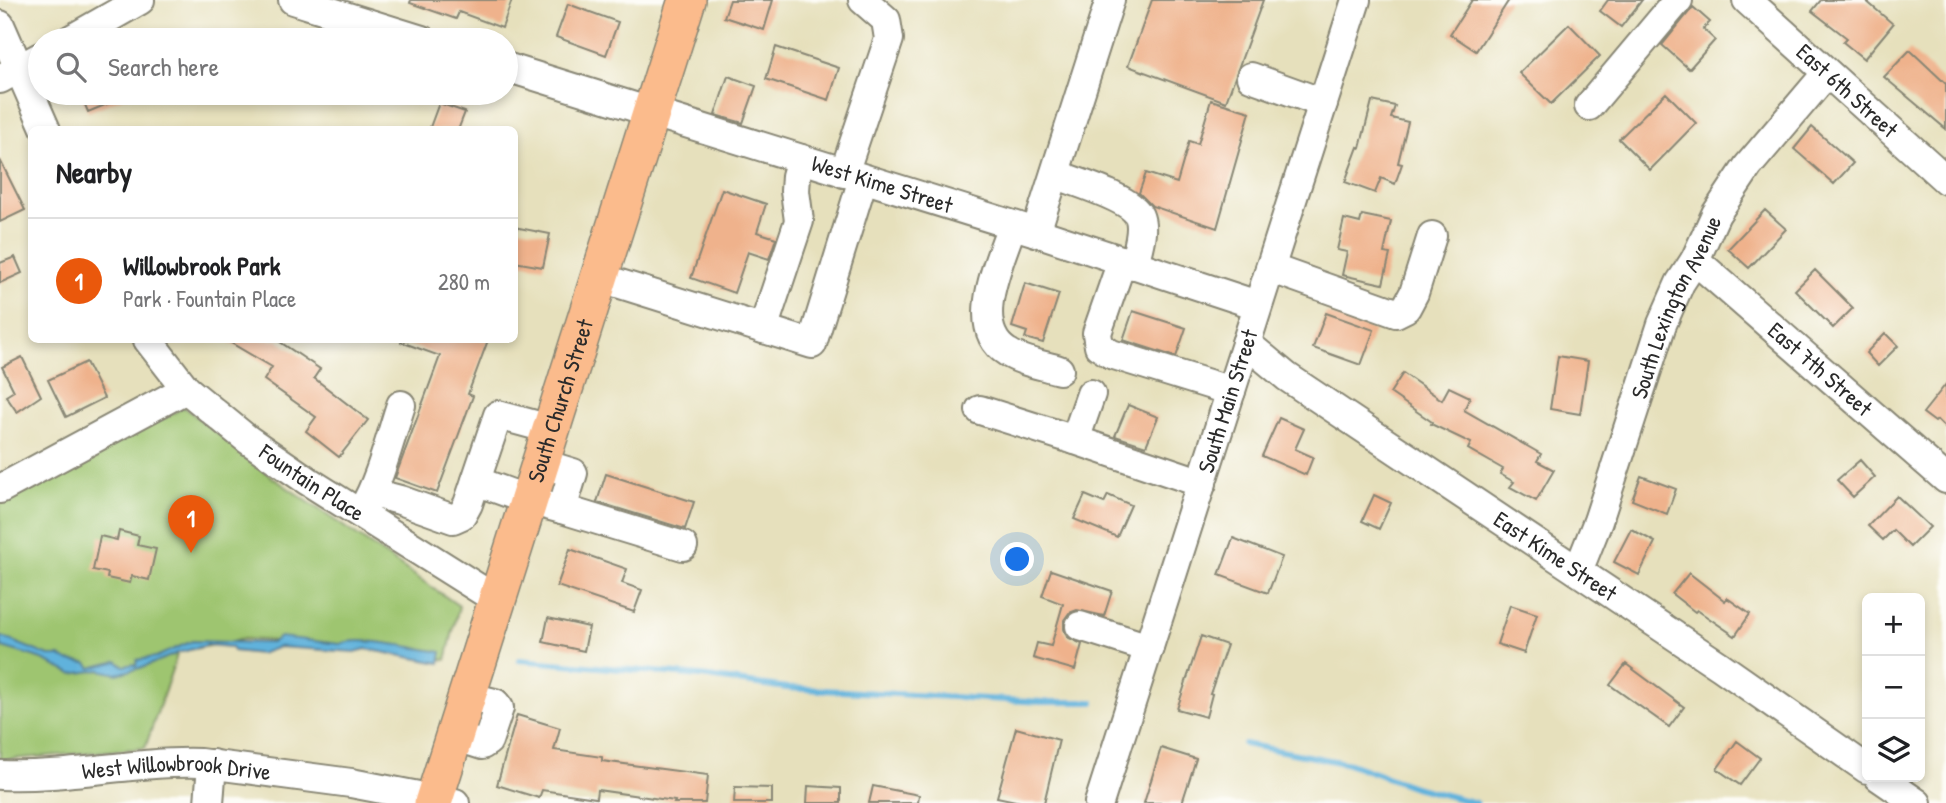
<!DOCTYPE html>
<meta charset="utf-8">
<style>
body{margin:0;font-family:"Patrick Hand",sans-serif;background:#f6f6f6;color:#202124}
.controls{position:absolute;right:21px;bottom:21px;display:grid;overflow:hidden;border-radius:10px;box-shadow:0 4px 10px #0003}
.controls button{width:63px;height:63px;display:grid;place-items:center;padding:0;border:0;border-bottom:2px solid #e0e0e0;background:#fff;color:#202124;font:35px sans-serif}
.you{position:absolute;left:1018px;top:560px;width:24px;height:24px;margin:-18px;border:5px solid #fff;border-radius:50%;background:#1a73e8;box-shadow:0 0 0 10px #1a73e833}
.badge{display:grid;place-items:center;width:46px;height:46px;border-radius:50%;background:#ea580c;color:#fff;font-size:23px;font-weight:700}
.pin{position:absolute;translate:-50% -58px;filter:drop-shadow(0 2px 4px #0008)}
.pin::after{content:'';position:absolute;top:37px;width:24px;height:21px;background:inherit;clip-path:polygon(0 0,100% 0,50% 100%)}
.list{margin:0;padding:0;list-style:none}
h2{display:flex;justify-content:space-between;align-items:center;height:91px;margin:0;padding:0 28px;font-size:30px}
h2 small{font-size:23px;font-weight:400;color:#757577}
.list li{display:grid;grid-template-columns:46px 1fr auto;gap:21px;align-items:center;box-sizing:border-box;height:126px;padding:0 28px;border-top:2px solid #e0e0e0}
.list b{display:block;font-size:26px;white-space:nowrap}
.list p{margin:0;font-size:23px;white-space:nowrap;color:#757577}
.list em{font-size:23px;font-style:normal;color:#757577}
.icon{flex:none;width:38px;height:38px;fill:none;stroke:currentColor;stroke-width:2;stroke-linecap:round;stroke-linejoin:round}
.map{position:relative;flex:none;width:1946px;height:803px;overflow:hidden}
.search{position:absolute;background:#fff;box-shadow:0 4px 10px #0003;left:28px;top:28px;width:490px;height:77px;display:flex;align-items:center;gap:18px;box-sizing:border-box;padding:0 24px;border-radius:38px;color:#757577;font-size:26px}
.panel{position:absolute;background:#fff;box-shadow:0 4px 10px #0003;left:28px;top:126px;width:490px;height:217px;border-radius:10px}
.map>svg:first-child{display:block}
</style>
<div class="map">
<svg width="1946" height="803" viewBox="0 0 1946 803">
<rect width="100%" height="100%" fill="#fdfcf7"/>
<filter id="ink" filterUnits="userSpaceOnUse"><feTurbulence type="fractalNoise" baseFrequency=".0143" numOctaves="2"/><feDisplacementMap in="SourceGraphic" scale="14" xChannelSelector="R" yChannelSelector="G"/><feConvolveMatrix kernelMatrix="1 2 1 2 8 2 1 2 1" color-interpolation-filters="sRGB"/></filter>
<filter id="wash" filterUnits="userSpaceOnUse"><feTurbulence type="fractalNoise" baseFrequency=".00686" numOctaves="4" result="noise"/><feDisplacementMap in="SourceGraphic" scale="28" xChannelSelector="R" yChannelSelector="G"/><feGaussianBlur stdDeviation="1.57" result="paint"/><feColorMatrix in="noise" values="0 0 0 0 0 0 0 0 0 0 0 0 0 0 0 0 0 1.4 0 .05"/><feComposite in="paint" operator="in"/></filter>
<g filter="url(#wash)">
<rect width="100%" height="100%" fill="#e6e0bc"/>
<!-- green -->
<path fill="#9ec570" stroke="#64784e" stroke-width="2" d="M184,407L272,477L459,606L446,660L351,646L244,639L178,652L145,748L0,760V501L35,488Z"/>
<!-- water -->
<path fill="#60b2dc" stroke="#466e84" stroke-width="2" d="M0,636L49,656H60L68,661L87,663L91,668L117,661L124,666L134,664L136,666L137,660L156,657L192,641L271,643L280,637L340,644C359,635 419,649 442,652L440,663L366,649L355,652L279,647L260,654L233,651L231,647L208,645L178,653L144,667L117,674L100,670L72,674L36,657L2,647Z"/>
<g fill="none" stroke-linecap="round" stroke-linejoin="round">
<!-- stream -->
<path stroke="#60b2dc" stroke-width="6" d="M519,660L701,676L787,688L1042,702H1093
M1244,744L1350,764L1414,787L1476,803"/>
</g>
<g id="blocks">
<!-- building -->
<path fill="#efb28c" d="M411,0H512L502,28L459,12L456,19L410,3Z
M730,0H773L764,30L724,17Z
M1152,0H1263L1226,102L1128,66Z
M1472,0H1509L1476,51L1450,34Z
M1608,0H1642L1621,27L1600,11Z
M1821,0H1865L1893,24L1864,59L1843,42L1847,38L1812,11Z
M568,4L618,22L606,55L556,37Z
M1693,7L1710,22L1703,29L1715,40L1689,69L1662,45Z
M1569,24L1600,56L1551,104L1519,73Z
M776,47L839,68L829,100L766,79Z
M1910,50L1946,84V129L1884,77Z
M728,76L756,86L743,123L715,115Z
M80,93H134L88,112Z
M1666,93L1696,123L1650,170L1619,139Z
M1211,100L1250,112L1217,228L1152,206L1139,193L1146,173L1177,183L1189,141L1198,144Z
M1372,101L1395,106L1391,118L1408,122L1398,163L1402,164L1395,184L1381,178L1375,193L1345,182L1358,147L1360,148Z
M439,103L465,112L458,130H429Z
M1812,127L1853,163L1834,184L1794,149Z
M0,160L25,210L0,222Z
M722,189L766,204L757,232L776,238L769,259L748,252L734,293L691,278Z
M1765,210L1786,229L1749,268L1728,249Z
M1362,215L1391,221L1384,253L1390,254L1383,284L1342,275L1347,252L1337,250L1344,219L1360,223Z
M514,227L550,234L543,267L514,262Z
M15,257L22,273L0,283V263Z
M1815,270L1853,308L1833,328L1795,290Z
M1025,283L1059,294L1043,343L1025,338L1027,332L1012,327Z
M1133,311L1186,328L1176,357L1123,340Z
M1326,313L1374,330L1361,365L1313,348Z
M1885,333L1898,346L1878,366L1866,353Z
M226,340H277L320,369L314,378L368,420L339,457L306,431L316,417L264,380L272,367Z
M401,340H488L468,394L473,396L437,493L395,478L440,356L401,342Z
M1558,356L1588,361L1580,414L1550,409Z
M22,357L41,396L17,412L6,396L14,391L2,367Z
M86,362L104,398L66,417L48,380Z
M1403,373L1442,400L1449,387L1470,397L1464,410L1541,454L1537,461L1554,470L1536,501L1510,487L1514,482L1500,474L1503,469L1468,449L1471,443L1431,424L1432,422L1390,393Z
M1946,384V429L1937,420L1935,422L1923,413Z
M1128,405L1158,417L1146,446L1115,436Z
M1279,418L1304,429L1295,449L1313,457L1306,475L1262,456Z
M1860,460L1875,477L1853,497L1837,480Z
M606,474L694,502L685,529L597,502Z
M1641,476L1676,489L1667,514L1632,500Z
M1085,495L1104,503L1108,495L1131,505L1117,537L1074,519Z
M1374,495L1391,503L1379,529L1362,521Z
M1897,496L1930,527L1910,547L1893,530L1883,540L1868,526Z
M1631,529L1655,542L1639,575L1614,562Z
M119,531L139,536L137,545L156,549L149,580L132,576L130,583L107,578L108,573L93,570L100,536L117,540Z
M1233,538L1282,557L1268,593L1219,575Z
M570,549L627,569L622,583L642,590L634,612L557,586Z
M1051,570L1112,591L1104,616L1077,610L1069,613L1064,620V629L1067,637L1082,644L1075,670L1033,658L1037,643L1051,646L1063,604L1042,596Z
M1689,573L1725,601L1727,598L1750,614L1735,636L1697,610L1695,612L1672,594Z
M1510,605L1537,614L1524,653L1497,644Z
M548,618L589,627L584,651L543,642Z
M1201,636L1227,645L1210,694H1212L1206,717L1177,709Z
M1626,664L1684,707L1669,727L1610,685Z
M517,715L560,728L554,750L602,757V761L708,775L705,803H674L675,801L597,790L596,798L542,790L539,798L497,785Z
M1016,728L1059,740L1044,803H1025L997,797Z
M1737,741L1760,758L1740,785L1717,769Z
M1161,748L1196,759L1182,803H1144Z
M808,786L841,788V803H807Z
M873,786L919,795L918,803H869Z
M735,787L772,788V803H734Z"/>
</g>
</g>
<g filter="url(#ink)">
<use href="#blocks" fill-opacity="0" stroke="#888674" stroke-width="2"/>
<g fill="none" stroke-linecap="round" stroke-linejoin="round">
<!-- minor casing -->
<g stroke="#888674" stroke-width="32">
<g id="minor">
<path d="M293,0L422,40"/>
<path id="s1" d="M1747,0L1946,180"/>
<path d="M0,25L46,130"/>
<path d="M70,40L140,0"/>
<path id="s2" d="M506,67L1036,232L1257,305"/>
<path d="M1251,77L1323,103"/>
<path d="M0,79L40,57"/>
<path d="M1589,106L1678,0"/>
<path d="M844,173L889,39L886,20L863,0"/>
<path d="M1055,174C1074,182 1130,197 1139,216C1145,230 1137,250 1134,265"/>
<path d="M1012,225C1001,259 967,327 1007,352C1022,362 1043,365 1059,370"/>
<path d="M1036,232L1110,0"/>
<path id="s3" d="M1695,260L1946,479"/>
<path d="M1122,261L1097,333L1099,346L1111,354L1231,391"/>
<path d="M1270,268L1396,313L1406,308L1414,293L1432,236"/>
<path d="M598,277L812,344L863,179"/>
<path d="M763,329L799,221L795,191L796,176L801,159"/>
<path id="s4" d="M148,340L186,389L247,439L308,481L497,600"/>
<path id="s5" d="M1246,343L1287,377L1720,666L1867,769"/>
<path d="M980,410L1075,440L1202,483"/>
<path d="M1075,440L1091,394"/>
<path d="M476,481L528,500L562,509L573,473L540,463"/>
<path d="M0,489L186,389"/>
<path d="M373,493L400,500L453,519L462,515L468,504L498,415L550,429"/>
<path d="M363,508C379,484 391,435 401,405"/>
<path d="M562,509L683,546"/>
<path id="s6" d="M1578,571L1598,521L1662,324L1680,283L1695,260L1716,214L1748,166L1826,74"/>
<path d="M1080,626L1149,648"/>
<path d="M454,736L482,745L488,741L499,708L495,703L466,696"/>
<path id="s7" d="M0,775C67,778 133,761 200,763L351,783L455,803"/>
<path d="M1879,777L1917,803"/>
<path d="M209,803L212,764"/>
<path id="s8" d="M1099,803L1356,0"/>
</g>
</g>
<!-- major casing -->
<g stroke="#888674" stroke-width="40">
<g id="major">
<path id="s9" d="M433,803L687,0"/>
</g>
</g>
<!-- minor -->
<use href="#minor" stroke="#fff" stroke-width="28"/>
<!-- major -->
<use href="#major" stroke="#fbbb8c" stroke-width="37"/>
</g>
</g>
<g text-anchor="middle" stroke-width="6" stroke-linejoin="round" paint-order="stroke">
<!-- street labels -->
<g font-size="23" fill="#2b2b2b" stroke="#fdfcf7">
<text dy="8" stroke="none"><textPath href="#s1" startOffset="135">East 6th Street</textPath></text>
<text dy="8" stroke="none"><textPath href="#s2" startOffset="394">West Kime Street</textPath></text>
<text dy="8" stroke="none"><textPath href="#s6" startOffset="282">South Lexington Avenue</textPath></text>
<text dy="8" stroke="none"><textPath href="#s3" startOffset="166">East 7th Street</textPath></text>
<text dy="8" stroke="none"><textPath href="#s9" startOffset="422">South Church Street</textPath></text>
<text dy="8" stroke="none"><textPath href="#s8" startOffset="422">South Main Street</textPath></text>
<text dy="8" stroke="none"><textPath href="#s4" startOffset="219">Fountain Place</textPath></text>
<text dy="8" stroke="none"><textPath href="#s5" startOffset="376">East Kime Street</textPath></text>
<text dy="8" stroke="none"><textPath href="#s7" startOffset="177">West Willowbrook Drive</textPath></text>
</g>
</g>
</svg>
<div class="controls">
<button>+</button>
<button>−</button>
<button><svg class="icon" aria-label="layers" viewBox="0 0 24 24"><path d="M12 4l9 5-9 5-9-5zM3 14l9 5 9-5"/></svg></button>
</div>
<div class="you"></div>
<div class="pin badge" style="left:191px;top:553px">1</div>
<div class="search"><svg class="icon" aria-label="search" viewBox="0 0 24 24"><circle cx="10" cy="10" r="6"/><path d="M15 15l6 6"/></svg>Search here</div>
<section class="panel">
<h2>Nearby<small></small></h2>
<ul class="list">
<li><span class="badge">1</span><div><b>Willowbrook Park</b><p>Park · Fountain Place</p></div><em>280 m</em></li>
</ul>
</section>
</div>
